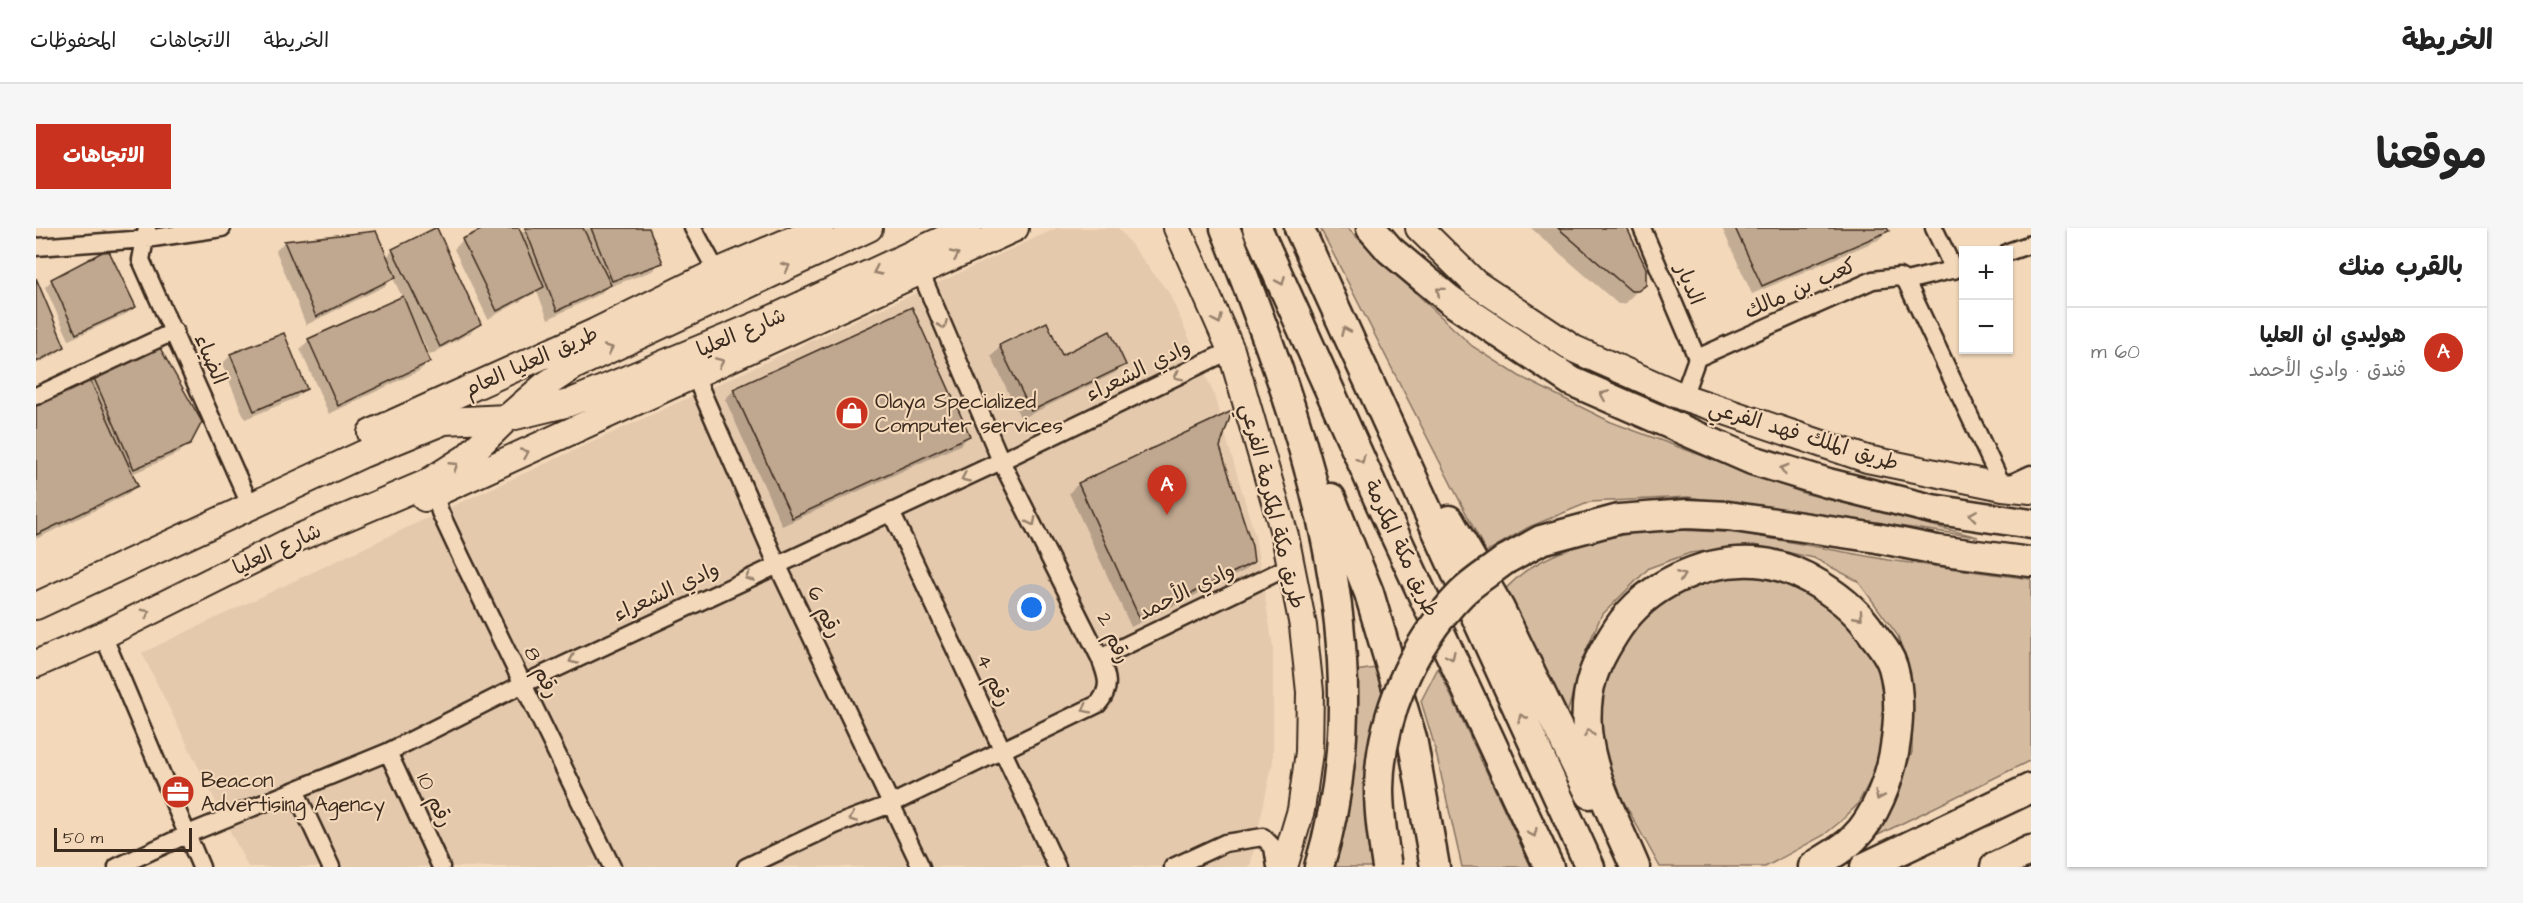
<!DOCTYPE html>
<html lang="ar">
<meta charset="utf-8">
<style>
body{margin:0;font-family:"Architects Daughter","Playpen Sans Arabic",sans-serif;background:#f6f6f6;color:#222;direction:rtl}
.controls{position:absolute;right:18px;top:18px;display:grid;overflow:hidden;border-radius:0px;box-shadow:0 2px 4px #0004}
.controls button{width:54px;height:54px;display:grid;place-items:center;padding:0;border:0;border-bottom:2px solid #e0e0e0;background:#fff;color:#222;font:30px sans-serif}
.scale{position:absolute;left:18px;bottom:15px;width:138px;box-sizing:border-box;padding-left:6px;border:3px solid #3b2a1e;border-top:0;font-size:16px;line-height:21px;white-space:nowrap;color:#3b2a1e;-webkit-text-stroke:4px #f3d8ba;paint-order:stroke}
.you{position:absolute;left:996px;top:380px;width:21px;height:21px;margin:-15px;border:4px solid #fff;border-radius:50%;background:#1a73e8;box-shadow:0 0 0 9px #1a73e833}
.badge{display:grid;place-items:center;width:39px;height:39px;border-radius:50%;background:#c8321e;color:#fff;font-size:20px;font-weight:700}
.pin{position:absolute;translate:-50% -50px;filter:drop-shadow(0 2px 3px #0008)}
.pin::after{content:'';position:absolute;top:32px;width:21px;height:18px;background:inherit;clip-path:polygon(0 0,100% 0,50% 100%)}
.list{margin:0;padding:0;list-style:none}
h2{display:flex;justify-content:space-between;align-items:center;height:78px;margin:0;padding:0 24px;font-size:26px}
h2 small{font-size:20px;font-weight:400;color:#767676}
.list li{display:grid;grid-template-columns:39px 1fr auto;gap:18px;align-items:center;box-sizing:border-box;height:90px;padding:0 24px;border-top:2px solid #e0e0e0}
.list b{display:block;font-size:22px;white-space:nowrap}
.list p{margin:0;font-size:20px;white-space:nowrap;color:#767676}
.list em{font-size:20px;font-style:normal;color:#767676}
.map{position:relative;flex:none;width:1995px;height:639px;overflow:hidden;direction:ltr;border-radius:0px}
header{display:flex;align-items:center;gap:36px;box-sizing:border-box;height:84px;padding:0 30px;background:#fff;border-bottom:2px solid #e0e0e0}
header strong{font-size:28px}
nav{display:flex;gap:33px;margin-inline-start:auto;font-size:21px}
.intro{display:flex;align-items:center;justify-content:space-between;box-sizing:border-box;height:144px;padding:0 36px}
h1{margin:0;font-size:42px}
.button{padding:15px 27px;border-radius:0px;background:#c8321e;color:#fff;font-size:21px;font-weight:700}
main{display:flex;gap:36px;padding:0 36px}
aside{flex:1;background:#fff;border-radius:0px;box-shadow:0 2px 4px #0004}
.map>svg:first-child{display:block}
</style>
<header>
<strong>الخريطة</strong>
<nav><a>الخريطة</a><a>الاتجاهات</a><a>المحفوظات</a></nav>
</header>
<div class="intro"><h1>موقعنا</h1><a class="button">الاتجاهات</a></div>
<main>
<aside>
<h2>بالقرب منك<small></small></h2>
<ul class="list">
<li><span class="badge">A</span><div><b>هوليدي ان العليا</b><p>فندق · وادي الأحمد</p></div><em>60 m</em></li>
</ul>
</aside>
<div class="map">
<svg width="1995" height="639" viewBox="0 0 1995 639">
<rect width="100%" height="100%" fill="#f3d8ba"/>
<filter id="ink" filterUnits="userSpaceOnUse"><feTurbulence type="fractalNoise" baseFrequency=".0167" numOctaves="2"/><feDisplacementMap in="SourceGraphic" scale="12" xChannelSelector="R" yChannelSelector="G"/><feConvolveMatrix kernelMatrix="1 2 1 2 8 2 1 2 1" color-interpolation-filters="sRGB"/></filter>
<g filter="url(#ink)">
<!-- built -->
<path fill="#e4c9ad" d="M1021,0H1082L1133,65L1177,164L1219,308L1237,419V533L1214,639H212L106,425L404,284Z"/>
<!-- green -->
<path fill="#d5bca1" stroke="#887360" stroke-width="1.5" d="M1284,0H1311L1436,118L1483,148L1575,194L1767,265L1942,309L1652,269L1554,274L1493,299L1450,324Z
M1619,301L1705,305L1852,332L1995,351V532L1836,610L1864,556L1876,524V464L1862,408L1822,353L1778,330L1718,317L1654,325L1613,340L1565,388L1546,432L1531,486L1468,362C1477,354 1486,344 1497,338C1534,315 1577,309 1619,301Z
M1697,340L1783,360L1841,427L1852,471L1843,537L1821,577L1805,593L1788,607L1729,639H1624L1583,565L1575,545L1563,493L1567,448L1615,373Z
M1340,440L1349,472L1340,639H1294L1311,583L1321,484L1319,443Z
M1402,440L1495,639H1426L1398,516L1385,473Z"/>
<!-- shadow -->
<path fill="#0003" d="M452,0H482L484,6L492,0H611L625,34L616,43L570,60L564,66L512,91L501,64L452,91L418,21L427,12Z
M1495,0H1589L1608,56L1588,76H1582Z
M1686,0H1850L1851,3L1842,12L1716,66Z
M248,14L350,30L357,22L443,96L434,105L394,127L381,100L379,101L393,134L383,143L293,186L264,121L273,112L366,69L357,50L349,58L270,97L240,23Z
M16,52L98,78L92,85L33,112L9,59Z
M0,54L27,119L20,126L0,136Z
M964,119L1026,129L1088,136L1079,145L985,191L955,128Z
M195,127L269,161L260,170L209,191L186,136Z
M58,149L152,216L143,225L96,246L101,257L92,266L0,311V159L53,154Z
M698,162L933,208L924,217L746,298L689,171Z
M1193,186L1182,219L1217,334L1208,343L1095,399L1033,265L1042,256Z"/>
<!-- building -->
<path fill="#c0a78f" stroke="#3b2a1e" stroke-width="1.5" d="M399,0H401L445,96L404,119L356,21Z
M449,0H483L508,59L461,83L426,11Z
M489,0H547L575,57L521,83Z
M555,0H613L627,35L576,53Z
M1522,0H1591L1610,40V57L1602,63H1595Z
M1699,0H1851L1853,3L1726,58Z
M340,3L360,49L280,89L248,13Z
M72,21L100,79L40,106L15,51Z
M0,50L29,119L0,134Z
M367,68L394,134L302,178L272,111Z
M876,79L934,208L756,290L697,161Z
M1011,94L1026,127L1074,103L1090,137L995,183L963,117Z
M248,105L271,161L218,183L194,126Z
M124,120L166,194L154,217L98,241L57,148Z
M47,136L102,258L0,307V158Z
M1196,183L1184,219L1216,318L1218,334L1104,391L1042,255Z"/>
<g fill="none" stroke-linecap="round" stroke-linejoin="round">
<!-- minor casing -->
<g stroke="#3b2a1e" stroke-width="21">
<path id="minor" d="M111,0L105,32L215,279
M657,0L681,44
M1606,0L1661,130
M1898,0L1918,42
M0,19L110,11L186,0
M1972,24L1995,16
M1870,53L1967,259L1995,246
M658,146L741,336L885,639
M0,168L139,103
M1647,169L1661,130L1837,52L1863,49L1870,53L1928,39
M399,267L404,284L425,329L576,639
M855,284L1021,639
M67,407L165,639
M1064,430L1256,337
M352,524L405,639
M259,562L295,639
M81,639L152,606L352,524L487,456L965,233L1195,122
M710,639L799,597L855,576L1062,476C1076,460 1071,448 1064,430L965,233L884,43
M1137,639L1189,615L1227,609L1237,619L1240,639"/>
</g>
<!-- primary casing -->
<g stroke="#3b2a1e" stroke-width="30">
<path id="primary" d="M1141,0L1195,122L1249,308L1267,398L1274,464L1273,524L1265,582L1248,639
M1383,0L1439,55L1538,121L1647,169L1831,231L1967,259L1995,262
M335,205L559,104L681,44L784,0
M389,270L979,0
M0,378L327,226L408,193L471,190L533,175L731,93L932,0
M0,436L67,407L257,312L391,255L430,230L471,190L508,158L538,138L833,0"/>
</g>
<!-- motorway casing -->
<g stroke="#3b2a1e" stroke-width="33">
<path id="motorway" d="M1189,0C1268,200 1349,424 1283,639
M1221,0L1345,277L1513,639
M1263,0L1554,639
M1335,0L1354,22L1414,72L1535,153L1716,232L1792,255L1896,281L1995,296
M1295,270L1333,365L1376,510L1399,639
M1413,292L1464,381L1554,566
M1469,332L1505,312L1583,291L1651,286L1692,288L1841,310L1901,322L1995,334
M1599,639C1581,596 1555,549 1551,502C1548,459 1559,435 1582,400C1611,357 1667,331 1719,334C1760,336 1814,371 1836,405C1844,416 1853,425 1857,439C1865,467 1863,496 1858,525C1853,552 1839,590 1818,610C1807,622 1790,629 1777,639
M1829,639L1995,560
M1959,639L1995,622"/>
</g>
<!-- minor -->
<use href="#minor" stroke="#f3d8ba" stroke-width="16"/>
<!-- primary -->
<use href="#primary" stroke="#f3d8ba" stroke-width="26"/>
<!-- motorway -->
<use href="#motorway" stroke="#f3d8ba" stroke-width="28"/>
<!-- motorway-bridge casing -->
<g stroke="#3b2a1e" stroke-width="33" stroke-linecap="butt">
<path id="motorway-bridge" d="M1351,639C1347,613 1343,588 1343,561C1344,490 1376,416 1425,366C1438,353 1455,343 1469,332"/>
</g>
<!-- motorway-bridge -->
<use href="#motorway-bridge" stroke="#f3d8ba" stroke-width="28"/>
</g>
<!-- one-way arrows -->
<defs><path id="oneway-chevron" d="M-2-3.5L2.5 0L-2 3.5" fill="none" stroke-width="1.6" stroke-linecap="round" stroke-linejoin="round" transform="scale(1.5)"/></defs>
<g stroke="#97816c">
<use href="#oneway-chevron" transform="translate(919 27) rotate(-25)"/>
<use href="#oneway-chevron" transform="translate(750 39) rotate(-25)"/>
<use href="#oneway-chevron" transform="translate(841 43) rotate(155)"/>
<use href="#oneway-chevron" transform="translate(1245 53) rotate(66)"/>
<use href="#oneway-chevron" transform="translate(1404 63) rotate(-140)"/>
<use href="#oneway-chevron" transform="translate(1182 92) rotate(66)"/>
<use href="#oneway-chevron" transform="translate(907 97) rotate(67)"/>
<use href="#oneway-chevron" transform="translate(1309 103) rotate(-114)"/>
<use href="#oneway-chevron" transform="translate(573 121) rotate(-25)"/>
<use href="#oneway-chevron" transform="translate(684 134) rotate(-24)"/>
<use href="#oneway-chevron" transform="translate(1142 148) rotate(154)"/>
<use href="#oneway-chevron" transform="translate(1568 167) rotate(-157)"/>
<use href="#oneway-chevron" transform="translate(489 225) rotate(-25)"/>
<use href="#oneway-chevron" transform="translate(1325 231) rotate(66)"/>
<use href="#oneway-chevron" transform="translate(418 238) rotate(-33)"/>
<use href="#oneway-chevron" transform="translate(1748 241) rotate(-163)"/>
<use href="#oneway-chevron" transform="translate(929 250) rotate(155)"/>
<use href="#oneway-chevron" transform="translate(1937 287) rotate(-171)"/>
<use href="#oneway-chevron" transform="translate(996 294) rotate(63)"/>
<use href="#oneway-chevron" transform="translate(1645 348) rotate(-21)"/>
<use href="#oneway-chevron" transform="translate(713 349) rotate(155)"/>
<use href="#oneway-chevron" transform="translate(110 385) rotate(-27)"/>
<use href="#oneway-chevron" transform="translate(1823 388) rotate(48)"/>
<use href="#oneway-chevron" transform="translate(1415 428) rotate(65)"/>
<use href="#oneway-chevron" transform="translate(537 432) rotate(155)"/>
<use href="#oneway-chevron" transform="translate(1050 481) rotate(154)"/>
<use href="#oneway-chevron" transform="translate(1486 490) rotate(-115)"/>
<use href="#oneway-chevron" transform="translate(1553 505) rotate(-97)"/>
<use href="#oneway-chevron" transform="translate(1843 568) rotate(114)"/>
<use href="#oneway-chevron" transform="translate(817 590) rotate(160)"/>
<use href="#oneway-chevron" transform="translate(1497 605) rotate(65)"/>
</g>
</g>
<!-- icons -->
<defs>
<g id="shop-disc" transform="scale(1.725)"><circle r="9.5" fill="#c8321e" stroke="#f3d8ba"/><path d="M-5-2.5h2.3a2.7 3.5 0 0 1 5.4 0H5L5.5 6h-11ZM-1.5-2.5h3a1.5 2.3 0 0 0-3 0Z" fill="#fff"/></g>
<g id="office-disc" transform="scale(1.725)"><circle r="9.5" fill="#c8321e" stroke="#f3d8ba"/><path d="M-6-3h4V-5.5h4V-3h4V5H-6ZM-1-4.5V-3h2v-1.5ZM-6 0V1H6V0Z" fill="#fff"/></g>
</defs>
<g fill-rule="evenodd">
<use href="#shop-disc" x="816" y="185"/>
<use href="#office-disc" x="142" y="564"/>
</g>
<g text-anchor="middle" stroke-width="4.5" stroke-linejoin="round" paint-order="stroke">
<!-- street labels -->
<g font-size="21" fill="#3b2a1e" stroke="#f3d8ba">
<text transform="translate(1654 56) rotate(67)" y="7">الديار</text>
<text transform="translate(1764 60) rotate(-24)" y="7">كعب بن مالك</text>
<text transform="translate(705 104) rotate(-23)" y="7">شارع العليا</text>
<text transform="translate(175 131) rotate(67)" y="7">الضياء</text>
<text transform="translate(495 133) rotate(-24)" y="7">طريق العليا العام</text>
<text transform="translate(1102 142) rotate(-26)" y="7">وادي الشعراء</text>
<text transform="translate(1768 207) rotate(17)" y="7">طريق الملك فهد الفرعي</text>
<text transform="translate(1237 278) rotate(76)" y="7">طريق مكة المكرمة الفرعي</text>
<text transform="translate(1366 320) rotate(65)" y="7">طريق مكة المكرمة</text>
<text transform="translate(241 321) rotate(-25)" y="7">شارع العليا</text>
<text transform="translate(630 363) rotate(-25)" y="7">وادي الشعراء</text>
<text transform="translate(1150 363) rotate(-26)" y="7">وادي الأحمد</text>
<text transform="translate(789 384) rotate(65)" y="7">رقم 6</text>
<text transform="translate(1078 410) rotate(66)" y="7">رقم 2</text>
<text transform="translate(506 444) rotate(64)" y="7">رقم 8</text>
<text transform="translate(958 452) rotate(65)" y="7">رقم 4</text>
<text transform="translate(399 572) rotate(65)" y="7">رقم 10</text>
</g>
<!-- poi labels -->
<g font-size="21" fill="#3b2a1e" stroke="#f3d8ba" text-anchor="start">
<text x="839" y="180">Olaya Specialized<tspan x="839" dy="24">Computer services</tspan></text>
<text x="165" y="559">Beacon<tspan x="165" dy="24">Advertising Agency</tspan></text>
</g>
</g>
</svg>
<div class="controls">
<button>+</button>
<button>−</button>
</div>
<div class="scale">50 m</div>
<div class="you"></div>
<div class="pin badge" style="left:1131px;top:287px">A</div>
</div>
</main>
